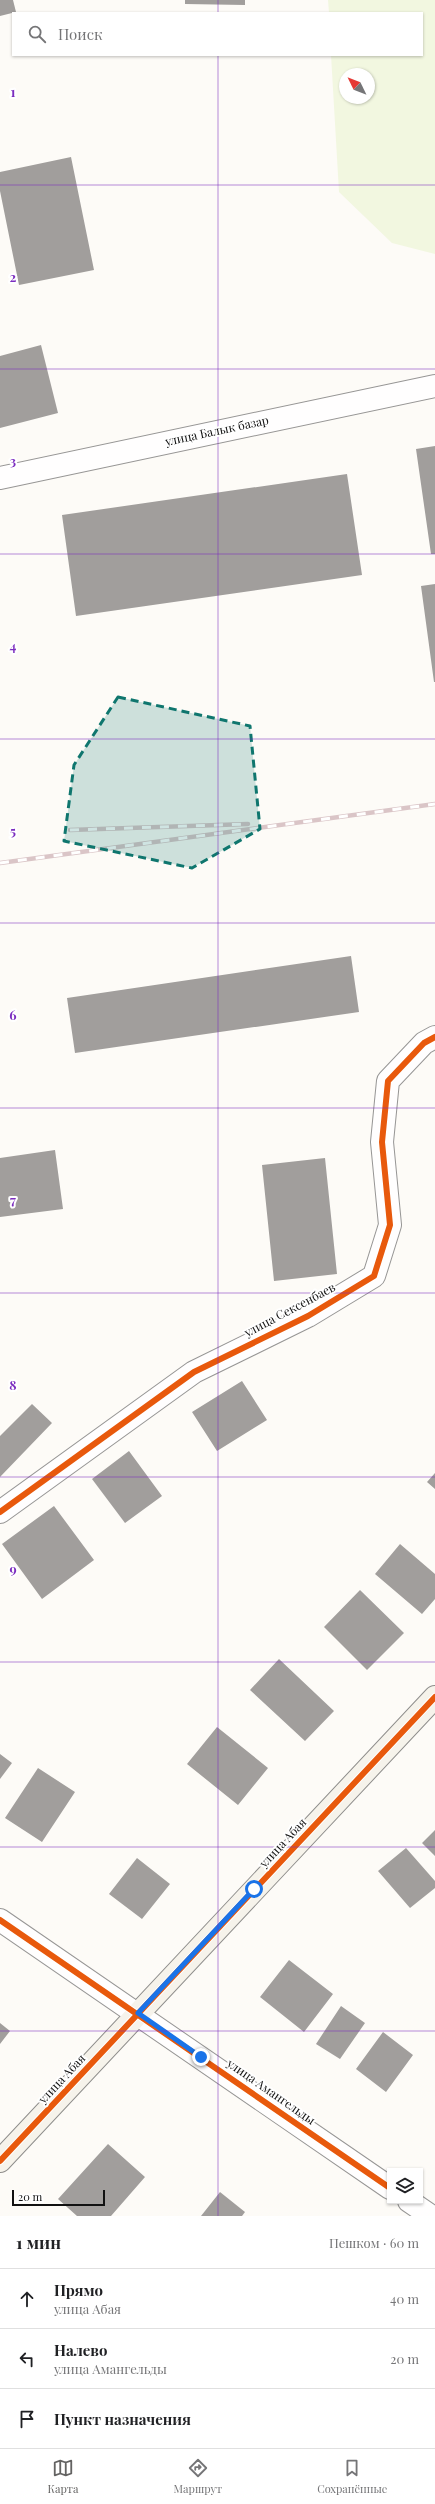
<!DOCTYPE html>
<html lang="ru">
<meta charset="utf-8">
<style>
body{margin:0;font-family:"Playfair Display",serif;background:#f6f6f6;color:#202124}
.controls{position:absolute;right:12px;bottom:12px;display:grid;overflow:hidden;border-radius:0px;box-shadow:0 1px 3px #0004}
.controls button{width:36px;height:36px;display:grid;place-items:center;padding:0;border:0;border-bottom:1px solid #e0e0e0;background:#fff;color:#202124;font:20px sans-serif}
.compass{position:absolute;left:339px;top:68px;width:36px;height:36px;border-radius:50%;background:#fff;box-shadow:0 1px 3px #0004;rotate:313deg}
.scale{position:absolute;left:12px;bottom:10px;width:93px;box-sizing:border-box;padding-left:4px;border:2px solid #111;border-top:0;font-size:11px;line-height:14px;white-space:nowrap;color:#111;-webkit-text-stroke:3px #fff;paint-order:stroke}
.stop{position:absolute;width:12px;height:12px;margin:-9px;border:3px solid #1a73e8;border-radius:50%;background:#fff}
.stop.end{background:#1a73e8;border-color:#fff;box-shadow:0 1px 4px #0008}
.list{margin:0;padding:0;list-style:none}
h2{display:flex;justify-content:space-between;align-items:center;height:52px;margin:0;padding:0 16px;font-size:17px}
h2 small{font-size:13px;font-weight:400;color:#757577}
.list li{display:grid;grid-template-columns:26px 1fr auto;gap:12px;align-items:center;box-sizing:border-box;height:60px;padding:0 16px;border-top:1px solid #e0e0e0}
.list b{display:block;font-size:15px;white-space:nowrap}
.list p{margin:0;font-size:13px;white-space:nowrap;color:#757577}
.list em{font-size:13px;font-style:normal;color:#757577}
.icon{flex:none;width:22px;height:22px;fill:none;stroke:currentColor;stroke-width:2;stroke-linecap:round;stroke-linejoin:round}
.map{position:relative;flex:none;width:435px;height:2216px;overflow:hidden}
.search{position:absolute;background:#fff;box-shadow:0 1px 3px #0004;left:12px;right:12px;top:12px;height:44px;display:flex;align-items:center;gap:10px;box-sizing:border-box;padding:0 14px;border-radius:0px;color:#757577;font-size:15px}
.sheet{height:232px;background:#fff}
nav{display:flex;justify-content:space-around;align-items:center;box-sizing:border-box;height:56px;border-top:1px solid #e0e0e0;background:#fff;font-size:11px;color:#757577}
nav a{display:grid;justify-items:center;gap:2px}
nav .on{color:#646362}
.map>svg:first-child{display:block}
</style>
<div class="map">
<svg width="435" height="2216" viewBox="0 0 435 2216">
<rect width="100%" height="100%" fill="#fdfbf7"/>
<!-- pitch -->
<path fill="#f2f7e0" fill-rule="evenodd" d="M328,0H435V254L392,243L339,192L331,55H422V13H329ZM345,74H369V98H345Z"/>
<!-- building -->
<path fill="#a19e9c" d="M0,0H13L16,12L0,16Z
M185,0H245V5L185,4Z
M71,157L94,270L19,285L0,191V172Z
M41,345L58,413L0,428V356Z
M435,446V554H431L416,449Z
M347,474L362,575L76,616L62,515Z
M435,584V682H434L421,586Z
M351,956L359,1012L75,1053L67,998Z
M55,1150L63,1209L0,1217V1158Z
M325,1158L337,1274L274,1281L262,1165Z
M242,1381L267,1420L217,1451L192,1412Z
M32,1404L52,1423L0,1477V1436Z
M129,1451L162,1496L125,1523L92,1479Z
M435,1473V1489L427,1482Z
M54,1506L94,1560L42,1599L2,1544Z
M400,1544L435,1574V1599L422,1614L375,1574Z
M360,1590L404,1633L367,1670L324,1627Z
M279,1659L334,1711L305,1741L250,1690Z
M217,1727L268,1768L238,1805L187,1764Z
M0,1754L12,1763L0,1779Z
M38,1768L75,1792L42,1842L5,1818Z
M435,1830V1856L422,1843Z
M406,1848L435,1881V1888L410,1908L378,1871Z
M137,1858L170,1884L142,1919L109,1894Z
M289,1960L333,1994L304,2032L260,1997Z
M341,2006L365,2023L340,2059L316,2044Z
M0,2023L10,2031L0,2044Z
M383,2032L413,2055L386,2092L356,2069Z
M108,2144L145,2177L111,2216H77L58,2199Z
M220,2192L245,2212L242,2216H201Z"/>
<g fill="none" stroke-linecap="round" stroke-linejoin="round">
<!-- street casing -->
<g stroke="#979695" stroke-width="24">
<path id="street" d="M0,478L435,386
M0,1512L194,1372L308,1316L374,1276L390,1225L382,1142L388,1081L424,1043L435,1037
M0,1920L390,2188
M409,2201L431,2216"/>
</g>
<!-- secondary casing -->
<g stroke="#8e8d8b" stroke-width="24">
<path id="secondary" d="M0,2161L435,1697"/>
</g>
<!-- street -->
<use href="#street" stroke="#fffefe" stroke-width="22"/>
<!-- secondary -->
<use href="#secondary" stroke="#f6f3eb" stroke-width="22"/>
<!-- rail casing -->
<g stroke="#dac5c7" stroke-width="4.5">
<path id="rail" d="M70,830L248,824
M0,863L435,804"/>
</g>
<!-- rail -->
<use href="#rail" stroke="#fff" stroke-width="3" stroke-dasharray="9" stroke-linecap="butt"/>
<!-- cycleway casing -->
<g stroke="#fff" stroke-width="8">
<path id="cycleway" d="M0,1512L194,1372L308,1316L374,1276L390,1225L382,1142L388,1081L424,1043L435,1037
M0,1920L390,2188
M0,2161L435,1697"/>
</g>
<!-- cycleway -->
<use href="#cycleway" stroke="#e8590c" stroke-width="6"/>
</g>
<g fill="none" stroke-linecap="round" stroke-linejoin="round">
<!-- route -->
<path stroke="#1a73e8" stroke-width="5" d="M201,2057L138,2013L254,1889"/>
</g>
<!-- marked area -->
<path fill="#0f766e" fill-opacity="0.2" stroke="#0f766e" stroke-width="3" stroke-dasharray="8 5" stroke-linejoin="round" d="M118,697L250,726L260,829L192,868L64,841L74,765Z"/>
<!-- grid -->
<path fill="none" stroke="#7b2cbf" stroke-width="1" stroke-opacity="0.55" d="M218,0V13M218,55V2216M0,185H435M0,369H435M0,554H435M0,739H435M0,923H435M0,1108H435M0,1293H435M0,1477H435M0,1662H435M0,1847H435M0,2031H435"/>
<g text-anchor="middle" stroke-width="4" stroke-linejoin="round" paint-order="stroke">
<!-- street labels -->
<g font-size="12" fill="#111" stroke="#fff">
<text transform="translate(217 431) rotate(-12)" y="4">улица Балык базар</text>
<text transform="translate(290 1310) rotate(-28)" y="4">улица Сексенбаев</text>
<text transform="translate(283 1843) rotate(-47)" y="4">улица Абая</text>
<text transform="translate(62 2079) rotate(-47)" y="4">улица Абая</text>
<text transform="translate(271 2092) rotate(35)" y="4">улица Амангельды</text>
</g>
</g>
<g font-size="13" text-anchor="middle" font-weight="bold" fill="#7b2cbf" stroke="#fff" stroke-width="4" stroke-linejoin="round" paint-order="stroke">
<text x="13" y="97">1</text>
<text x="13" y="282">2</text>
<text x="13" y="466">3</text>
<text x="13" y="651">4</text>
<text x="13" y="836">5</text>
<text x="13" y="1020">6</text>
<text x="13" y="1205">7</text>
<text x="13" y="1390">8</text>
<text x="13" y="1574">9</text>
</g>
</svg>
<div class="controls">
<button><svg class="icon" aria-label="layers" viewBox="0 0 24 24"><path d="M12 4l9 5-9 5-9-5zM3 14l9 5 9-5"/></svg></button>
</div>
<svg class="compass" viewBox="-18 -18 36 36"><path d="M0-13l5 13h-10z" fill="#e53935"/><path d="M0 13l5-13h-10z" fill="#757577"/></svg>
<div class="scale">20 m</div>
<div class="stop" style="left:254px;top:1889px"></div>
<div class="stop end" style="left:201px;top:2057px"></div>
<div class="search"><svg class="icon" aria-label="search" viewBox="0 0 24 24"><circle cx="10" cy="10" r="6"/><path d="M15 15l6 6"/></svg>Поиск</div>
</div>
<section class="sheet">
<h2>1 мин<small>Пешком · 60 m</small></h2>
<ul class="list">
<li><svg class="icon" aria-label="ahead" viewBox="0 0 24 24"><path d="M12 20V5M6 11l6-6 6 6"/></svg><div><b>Прямо</b><p>улица Абая</p></div><em>40 m</em></li>
<li><svg class="icon" aria-label="left" viewBox="0 0 24 24"><path d="M17 20v-9H6M10 6l-5 5 5 5"/></svg><div><b>Налево</b><p>улица Амангельды</p></div><em>20 m</em></li>
<li><svg class="icon" aria-label="arrive" viewBox="0 0 24 24"><path d="M6 21V4h12l-3 4 3 4H6"/></svg><div><b>Пункт назначения</b></div></li>
</ul>
</section>
<nav>
<a class="on"><svg class="icon" aria-label="map" viewBox="0 0 24 24"><path d="M3 6l6-2 6 2 6-2v14l-6 2-6-2-6 2zM9 4v14M15 6v14"/></svg>Карта</a>
<a><svg class="icon" aria-label="directions" viewBox="0 0 24 24"><path d="M12 3l9 9-9 9-9-9zM9 14v-3h6M13 9l2 2-2 2"/></svg>Маршрут</a>
<a><svg class="icon" aria-label="saved" viewBox="0 0 24 24"><path d="M7 4h10v16l-5-4-5 4z"/></svg>Сохранённые</a>
</nav>
